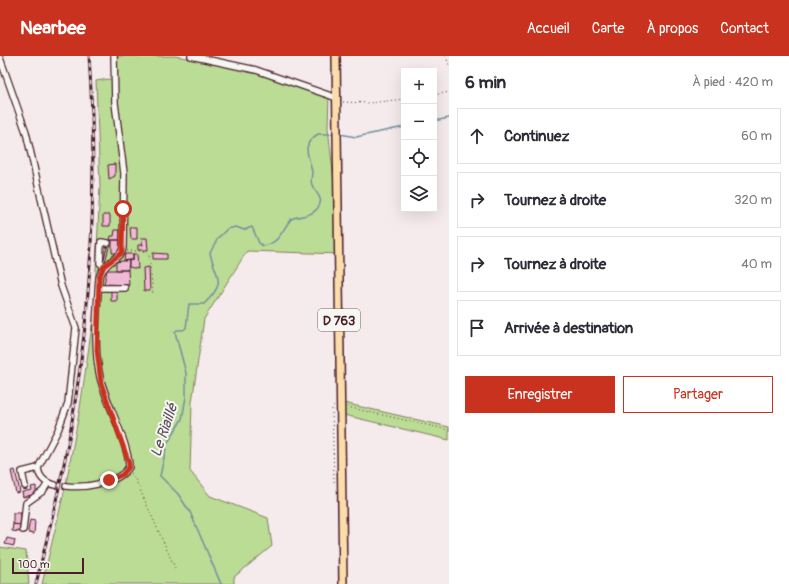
<!DOCTYPE html>
<html lang="fr">
<meta charset="utf-8">
<style>
body{margin:0;font-family:Pangolin,sans-serif;background:#f7f7f7;color:#2b2b33}
.controls{position:absolute;right:12px;top:12px;display:grid;overflow:hidden;border-radius:0px;box-shadow:0 4px 16px #0002}
.controls button{width:36px;height:36px;display:grid;place-items:center;padding:0;border:0;border-bottom:1px solid #e1e1e2;background:#fff;color:#2b2b33;font:20px sans-serif}
.scale{position:absolute;left:12px;bottom:10px;width:72px;box-sizing:border-box;padding-left:4px;border:2px solid #4a1f2b;border-top:0;font-size:11px;line-height:14px;white-space:nowrap;color:#4a1f2b;-webkit-text-stroke:3px #f6f6f2;paint-order:stroke}
.stop{position:absolute;width:12px;height:12px;margin:-9px;border:3px solid #c8321e;border-radius:50%;background:#fff}
.stop.end{background:#c8321e;border-color:#fff;box-shadow:0 1px 4px #0008}
.list{margin:0;padding:0;list-style:none}
h2{display:flex;justify-content:space-between;align-items:center;height:52px;margin:0;padding:0 16px;font-size:17px}
h2 small{font-size:13px;font-weight:400;color:#7c7c81}
.list li{display:grid;grid-template-columns:26px 1fr auto;gap:12px;align-items:center;box-sizing:border-box;height:56px;margin:0 8px 8px;padding:0 8px;border:1px solid #e1e1e2;border-radius:0px}
.list b{display:block;font-size:15px;white-space:nowrap}
.list em{font-size:13px;font-style:normal;color:#7c7c81}
.actions{display:flex;gap:8px;padding:12px 16px}
.actions a{flex:1;padding:9px 0;border:1px solid #c8321e;border-radius:0px;text-align:center;font-size:14px;color:#c8321e}
.actions .main{background:#c8321e;color:#fff}
.icon{flex:none;width:22px;height:22px;fill:none;stroke:currentColor;stroke-width:2;stroke-linecap:round;stroke-linejoin:round}
.map{position:relative;flex:none;width:449px;height:528px;overflow:hidden}
header{display:flex;align-items:center;gap:24px;box-sizing:border-box;height:56px;padding:0 20px;background:#c8321e;color:#fff}
header strong{font-size:19px}
nav{display:flex;gap:22px;margin-inline-start:auto;font-size:14px}
main{display:flex}
aside{flex:1;background:#fff}
.map>svg:first-child{display:block}
</style>
<header>
<strong>Nearbee</strong>
<nav><a>Accueil</a><a>Carte</a><a>À propos</a><a>Contact</a></nav>
</header>
<main>
<div class="map">
<svg width="449" height="528" viewBox="0 0 449 528">
<rect width="100%" height="100%" fill="#f5eaec"/>
<filter id="ink" filterUnits="userSpaceOnUse"><feTurbulence type="fractalNoise" baseFrequency=".025" numOctaves="2"/><feDisplacementMap in="SourceGraphic" scale="8" xChannelSelector="R" yChannelSelector="G"/><feConvolveMatrix kernelMatrix="1 2 1 2 8 2 1 2 1" color-interpolation-filters="sRGB"/></filter>
<g filter="url(#ink)">
<!-- green -->
<path fill="#bbdc95" stroke="#827e60" d="M118,0H175L252,13L329,39L328,71L342,198L247,195L204,263L192,346L190,415L210,440L268,462L272,490L234,521V528H42L66,428L80,352L94,256L100,130L96,25L116,22Z
M344,347L449,371V384L344,359Z
M0,491L26,495L29,528H0Z"/>
<g fill="none" stroke-linecap="round" stroke-linejoin="round">
<!-- stream -->
<path stroke="#718f9d" stroke-width="1.5" d="M434,65L449,62
M340,78L356,81L404,71
M221,528L190,456L178,438L160,420L167,388L182,363L186,341V317L175,276L177,274H183L186,272L189,248H204C228,225 216,222 210,197L218,182L227,173L236,171L244,174L252,171L259,187L263,190C280,187 282,174 291,163C300,159 310,161 317,153C326,143 315,137 312,129C310,125 312,120 312,116C310,100 299,90 318,78H333"/>
</g>
<!-- building -->
<path fill="#efbad5" stroke="#4a1f2b" d="M115,108V120L109,123L108,109Z
M103,159H110V170H103Z
M130,171H137V183H131Z
M115,174H120V184H110L111,180H114Z
M141,182H147L148,194H138V189H143Z
M112,184H120L119,197H112Z
M107,191H109L105,206H103Z
M153,197L167,198V203H153Z
M125,198H133V204L124,205Z
M133,198H137L138,213L129,211V204H133Z
M129,204L128,214H116V206Z
M149,211L150,235H144L143,212Z
M107,214H128L129,229L104,228Z
M111,235H117V245H111Z
M15,414L20,436L16,437L11,415Z
M36,430V438L23,441L22,436L32,434L31,431Z
M13,457H21L20,469L13,468Z
M30,464L35,465L34,478L29,477L28,475Z
M13,468L20,469L19,476L12,475Z
M7,482L15,484L14,490L5,488Z"/>
<g fill="none" stroke-linecap="round" stroke-linejoin="round">
<!-- minor casing -->
<g stroke="#4a1f2b" stroke-width="8">
<path id="minor" d="M191,0L256,14L337,42
M0,2L26,76L61,230L76,272L68,347L58,374L38,412C39,422 45,427 55,429
M104,210L100,207L101,186L108,187
M99,232H125
M25,430L22,416L38,412
M66,430C84,432 118,428 129,411C129,387 106,347 100,321C93,290 97,254 99,222C105,203 121,204 123,192L124,117L115,47L114,0
M23,474L26,447L43,435L48,427"/>
</g>
<!-- major casing -->
<g stroke="#4a1f2b" stroke-width="10">
<path id="major" d="M336,0L343,528"/>
</g>
<!-- path -->
<path stroke="#4a1f2b" stroke-width="1" stroke-dasharray="1 3" stroke-linecap="butt" d="M446,0L449,9
M434,39L449,36
M343,46L369,47L404,43
M127,195H143L149,199L153,239
M347,351L449,374
M131,417L136,425L176,514
M334,426L332,352L334,350"/>
<!-- minor -->
<use href="#minor" stroke="#f6f6f2" stroke-width="5.5"/>
<!-- major -->
<use href="#major" stroke="#fbddab" stroke-width="7"/>
<!-- rail casing -->
<g stroke="#4a1f2b" stroke-width="3">
<path id="rail" d="M36,528C50,470 65,412 74,353C93,236 97,118 89,0"/>
</g>
<!-- rail -->
<use href="#rail" stroke="#f6f6f2" stroke-width="1.5" stroke-dasharray="4.5" stroke-linecap="butt"/>
</g>
</g>
<g fill="none" stroke-linecap="round" stroke-linejoin="round" filter="url(#ink)">
<!-- route -->
<path stroke="#c8321e" stroke-width="5" d="M109,424L122,419L129,411V407L101,327L97,294L99,222L104,210L122,197L123,153"/>
</g>
<g text-anchor="middle" stroke-width="4" stroke-linejoin="round" paint-order="stroke">
<!-- shield labels -->
<rect fill="#f6f6f2" stroke="#7e6067" stroke-width="1" x="318" y="253" width="42" height="22" rx="3"/>
<g font-size="13" font-weight="bold" fill="#4a1f2b">
<text x="339" y="269">D 763</text>
</g>
<!-- water labels -->
<g font-size="15" font-style="italic" fill="#5a4e5a" stroke="#f6f6f2">
<text transform="translate(164 374) rotate(-71)" y="5">Le Riaillé</text>
</g>
</g>
</svg>
<div class="controls">
<button>+</button>
<button>−</button>
<button><svg class="icon" aria-label="locate" viewBox="0 0 24 24"><circle cx="12" cy="12" r="6"/><path d="M12 2v4M12 18v4M2 12h4M18 12h4"/></svg></button>
<button><svg class="icon" aria-label="layers" viewBox="0 0 24 24"><path d="M12 4l9 5-9 5-9-5zM3 14l9 5 9-5"/></svg></button>
</div>
<div class="scale">100 m</div>
<div class="stop" style="left:123px;top:153px"></div>
<div class="stop end" style="left:109px;top:424px"></div>
</div>
<aside>
<h2>6 min<small>À pied · 420 m</small></h2>
<ul class="list">
<li><svg class="icon" aria-label="ahead" viewBox="0 0 24 24"><path d="M12 20V5M6 11l6-6 6 6"/></svg><div><b>Continuez</b></div><em>60 m</em></li>
<li><svg class="icon" aria-label="right" viewBox="0 0 24 24"><path d="M7 20v-9h11M14 6l5 5-5 5"/></svg><div><b>Tournez à droite</b></div><em>320 m</em></li>
<li><svg class="icon" aria-label="right" viewBox="0 0 24 24"><path d="M7 20v-9h11M14 6l5 5-5 5"/></svg><div><b>Tournez à droite</b></div><em>40 m</em></li>
<li><svg class="icon" aria-label="arrive" viewBox="0 0 24 24"><path d="M6 21V4h12l-3 4 3 4H6"/></svg><div><b>Arrivée à destination</b></div></li>
</ul>
<div class="actions"><a class="main">Enregistrer</a><a>Partager</a></div>
</aside>
</main>
